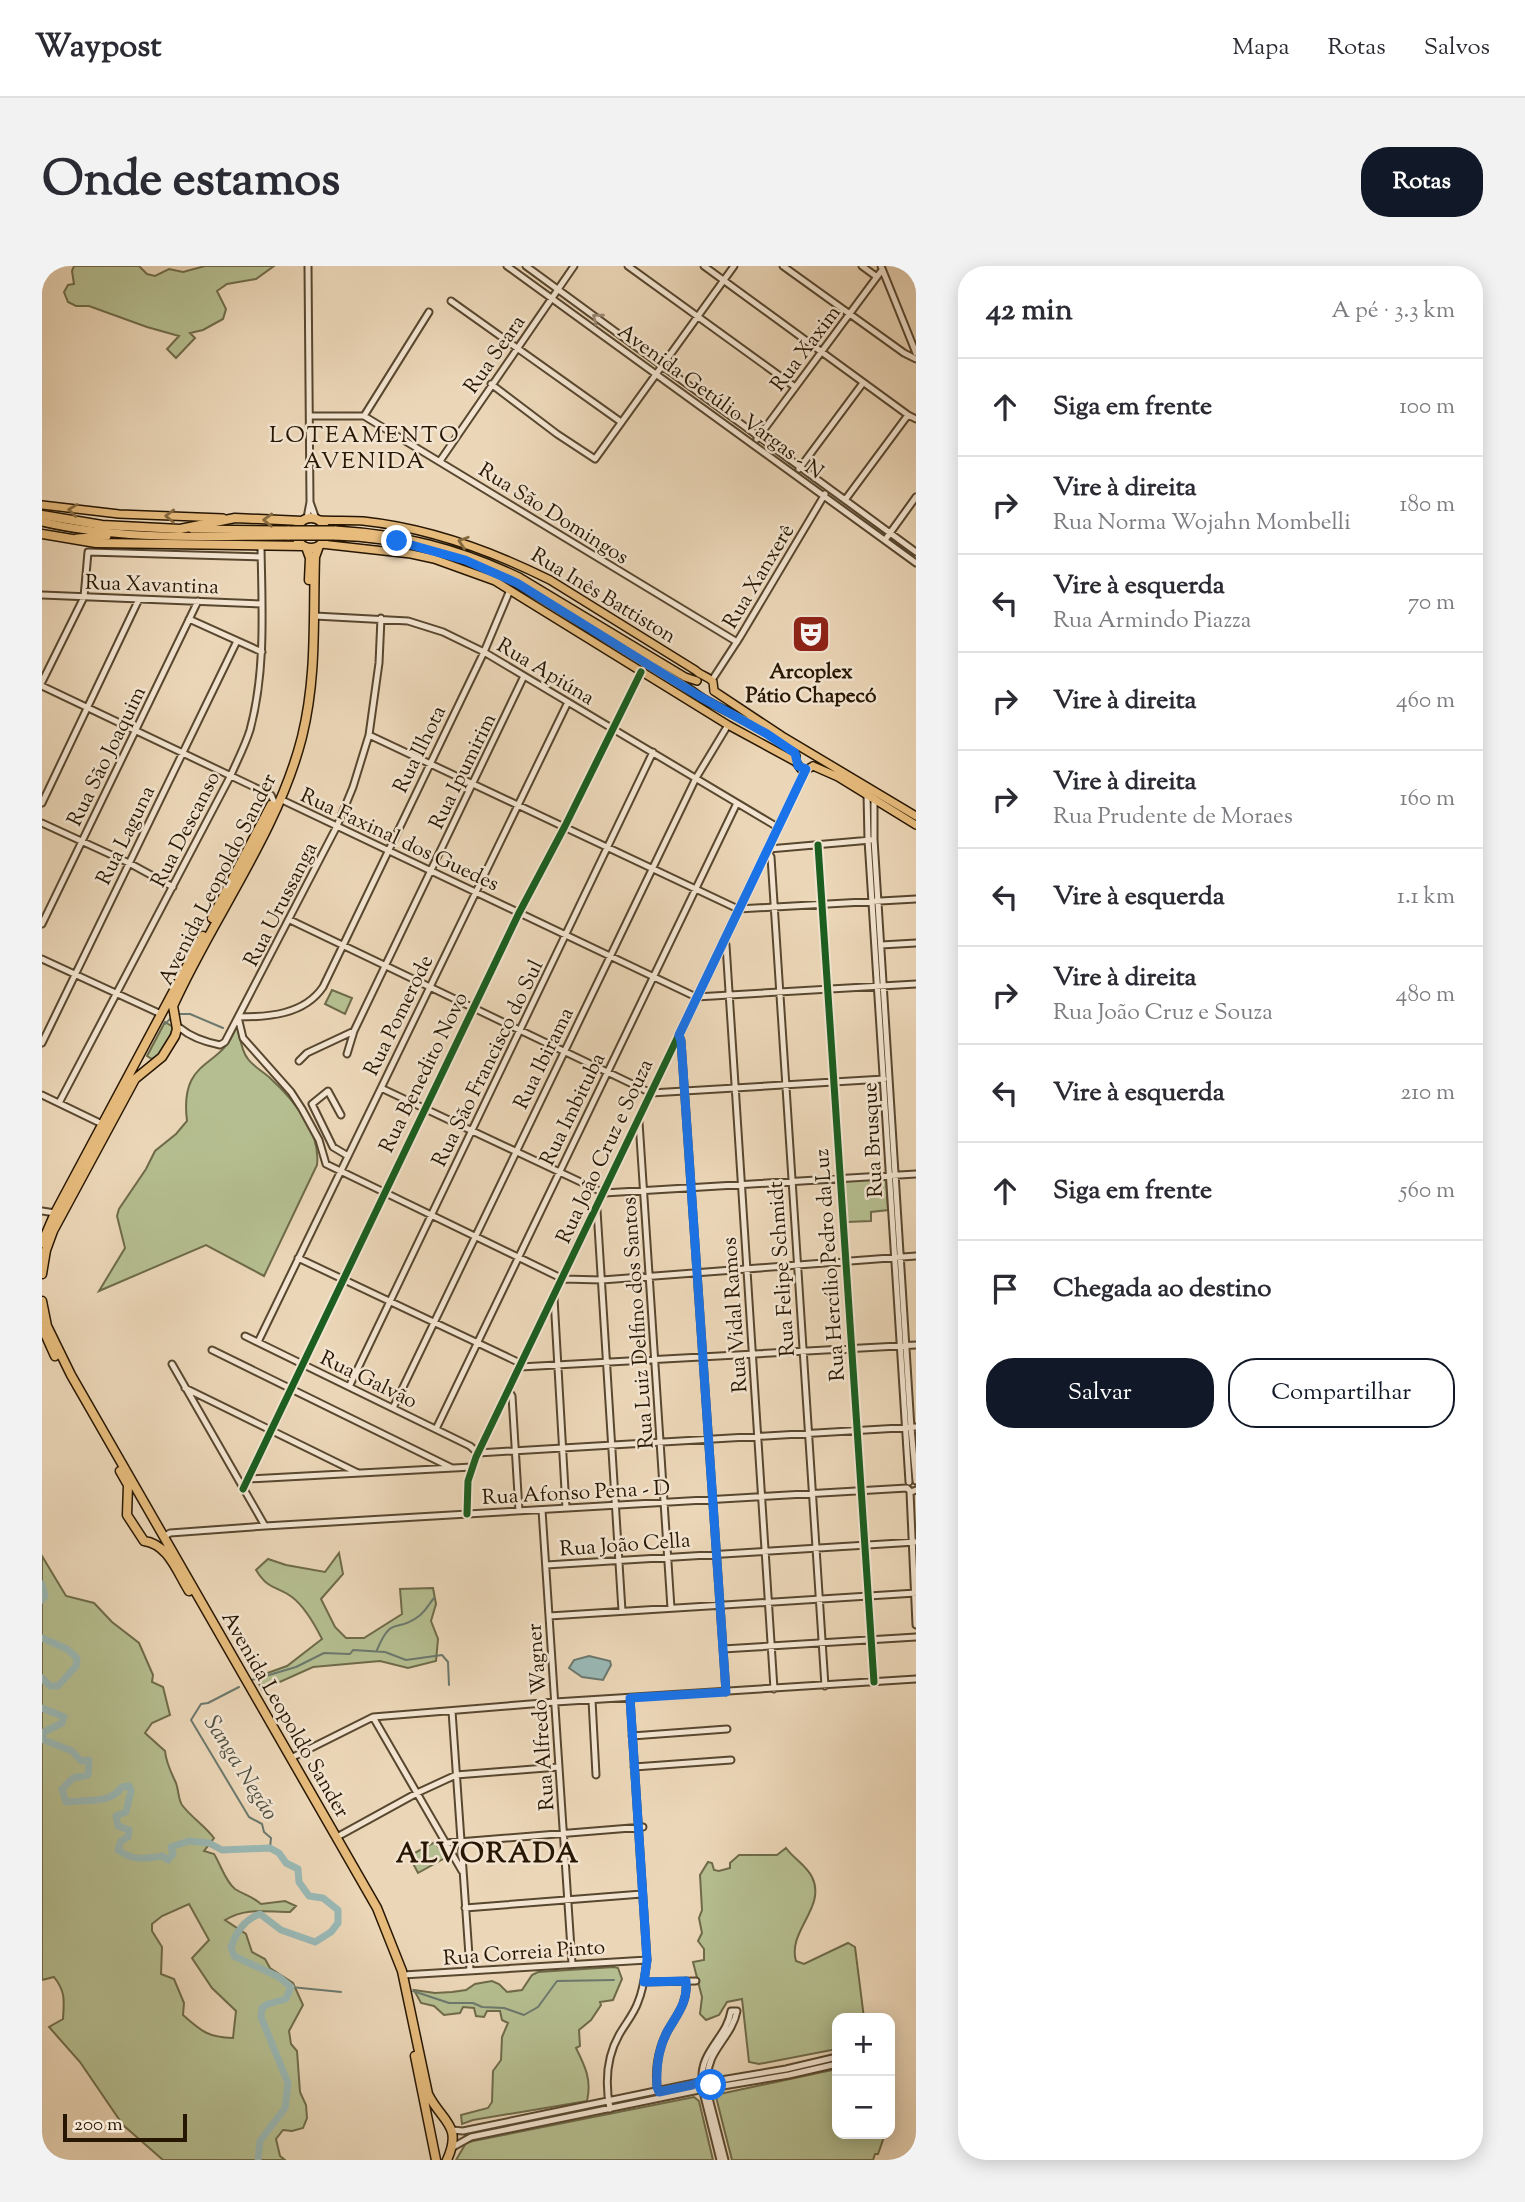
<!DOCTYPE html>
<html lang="pt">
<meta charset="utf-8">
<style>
body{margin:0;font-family:"Sorts Mill Goudy",serif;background:#f2f2f3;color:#2b2b33}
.controls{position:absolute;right:21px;bottom:21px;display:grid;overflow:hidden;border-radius:14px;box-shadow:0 4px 18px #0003}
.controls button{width:63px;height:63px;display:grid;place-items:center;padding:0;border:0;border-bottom:2px solid #e1e1e2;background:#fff;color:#2b2b33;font:35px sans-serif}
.scale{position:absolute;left:21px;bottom:18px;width:124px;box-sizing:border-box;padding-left:7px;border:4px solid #271702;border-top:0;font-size:19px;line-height:24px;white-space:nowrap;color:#271702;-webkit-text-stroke:5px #f2e4d0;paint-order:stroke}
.stop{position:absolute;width:21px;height:21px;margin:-16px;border:5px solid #1a73e8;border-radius:50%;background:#fff}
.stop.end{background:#1a73e8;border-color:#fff;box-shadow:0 2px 7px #0008}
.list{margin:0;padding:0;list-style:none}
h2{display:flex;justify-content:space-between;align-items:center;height:91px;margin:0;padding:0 28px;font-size:30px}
h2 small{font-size:23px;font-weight:400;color:#7c7c81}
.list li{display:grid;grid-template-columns:46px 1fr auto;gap:21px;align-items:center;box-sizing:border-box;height:98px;padding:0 28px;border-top:2px solid #e1e1e2}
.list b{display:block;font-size:26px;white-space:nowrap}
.list p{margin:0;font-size:23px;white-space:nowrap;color:#7c7c81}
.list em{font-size:23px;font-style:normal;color:#7c7c81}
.actions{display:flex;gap:14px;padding:21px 28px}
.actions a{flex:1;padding:16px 0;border:2px solid #111827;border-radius:28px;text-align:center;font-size:24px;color:#111827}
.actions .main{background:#111827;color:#fff}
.icon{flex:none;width:38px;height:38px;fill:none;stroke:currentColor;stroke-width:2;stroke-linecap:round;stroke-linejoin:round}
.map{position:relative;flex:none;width:874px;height:1894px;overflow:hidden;border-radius:28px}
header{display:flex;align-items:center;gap:42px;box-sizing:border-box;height:98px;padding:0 35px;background:#fff;border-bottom:2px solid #e1e1e2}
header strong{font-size:33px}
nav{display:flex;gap:38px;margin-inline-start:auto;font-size:24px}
.intro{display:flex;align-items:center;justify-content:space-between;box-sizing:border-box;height:168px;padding:0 42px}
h1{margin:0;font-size:49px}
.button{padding:18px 32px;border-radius:28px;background:#111827;color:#fff;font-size:24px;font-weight:700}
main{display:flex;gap:42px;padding:0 42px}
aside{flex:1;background:#fff;border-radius:28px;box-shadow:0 4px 18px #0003}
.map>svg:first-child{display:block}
</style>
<header>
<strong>Waypost</strong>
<nav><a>Mapa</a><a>Rotas</a><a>Salvos</a></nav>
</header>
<div class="intro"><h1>Onde estamos</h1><a class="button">Rotas</a></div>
<main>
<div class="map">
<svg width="874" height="1894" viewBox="0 0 874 1894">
<rect width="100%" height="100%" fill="#ebd6b7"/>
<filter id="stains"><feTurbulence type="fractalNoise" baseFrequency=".00286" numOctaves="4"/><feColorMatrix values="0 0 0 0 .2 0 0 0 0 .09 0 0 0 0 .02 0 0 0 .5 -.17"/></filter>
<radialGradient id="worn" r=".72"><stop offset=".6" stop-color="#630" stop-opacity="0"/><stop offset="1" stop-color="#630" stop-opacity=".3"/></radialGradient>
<!-- green -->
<path fill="#b5be90" stroke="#6e6a49" stroke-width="2" fill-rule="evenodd" d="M32,0H97L105,8L113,10L127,3L141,6L163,0H232L214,13L185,18L175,25L184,43L181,53L161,64L148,67L153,72L134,92L125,83L137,70L105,61L47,40H34L26,36L22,26L26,19L32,18L30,5Z
M290,724L310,732L303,748L283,738Z
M123,756L131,761C128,774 121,788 110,793L105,790Z
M194,761L196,762C198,771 199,785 206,793C211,800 220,805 227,811C251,833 279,865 275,899L222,1010L164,979L57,1025L83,982L75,950L77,943L104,903L113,885L134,868L145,855C137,790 180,804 194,761Z
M844,912L846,944L829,946V955L805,956L802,914Z
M297,1287L301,1308L279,1333L293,1361L304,1372H322L360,1348L358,1323L391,1322L394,1338L389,1355L396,1373L394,1395L366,1402L338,1395L271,1401L220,1424L214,1411L245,1400L280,1373C273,1359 263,1341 250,1331C234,1319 227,1325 214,1304L226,1293L244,1299L283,1306Z
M0,1290L24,1330L52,1337L70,1356L97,1377L111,1409L110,1416L121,1421L128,1449L110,1457L103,1467L123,1485C124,1497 129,1506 134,1517C137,1525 136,1533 140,1539C150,1552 162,1559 172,1572L162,1585L172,1588C179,1599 183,1615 193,1623C202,1629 210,1630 219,1638L243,1635L254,1640L248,1646C224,1646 204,1641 183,1654L204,1668L210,1686L223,1693L228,1702L251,1717L261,1739L247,1765L249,1778L255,1785L258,1826L264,1839L265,1852L261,1862L250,1865L241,1864L234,1873L238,1890L243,1894H121L81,1859L38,1796L7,1761L21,1753C22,1735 24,1726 12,1711L0,1714ZM147,1638L167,1674L150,1692L170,1722L194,1745L191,1772C166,1771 160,1766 141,1749L142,1737L132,1713L119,1708L120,1681L110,1665V1658L120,1650Z
M393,1576L403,1592L376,1607L367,1590Z
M744,1582C752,1593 764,1599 770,1611C785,1641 745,1665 754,1695L762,1698L806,1677L813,1681L822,1752H795V1783L717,1798L707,1796L700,1733L685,1736L677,1749L664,1754L658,1748L660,1731L651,1696L662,1694V1683L656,1675L660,1667L657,1652L660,1644L658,1609L666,1596L670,1597L672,1604L677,1605L688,1602V1597L697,1589H735Z
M572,1701L576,1702L580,1713L571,1734L558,1736L559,1739L549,1754L537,1764L538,1780L534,1782C543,1800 550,1814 545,1835L431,1854L420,1858L419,1849L446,1842L450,1836L451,1805L459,1794L460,1771L466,1757L460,1754L458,1745H445L442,1751L434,1750L432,1742L421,1741L418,1747L402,1749L392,1740L379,1737L372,1724L393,1727L410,1726L424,1724L433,1718L450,1715L457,1718L465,1726L480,1724L490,1709L496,1706Z
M795,1803V1868H843L836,1888H833L831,1894H690L674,1831L678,1828Z
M652,1831L657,1835L671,1894H414L424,1877L431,1875Z"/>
<!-- water -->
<path fill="#99b8b5" stroke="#6b786d" stroke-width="2" d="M547,1390L568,1395L569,1399L561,1414L540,1411L527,1402L532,1394Z"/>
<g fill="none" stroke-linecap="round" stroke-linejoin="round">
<!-- stream -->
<path stroke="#6b786d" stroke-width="2" d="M137,748H148L181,762
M123,758L129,752
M335,1384C350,1348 354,1368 377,1350C383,1346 387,1338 392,1332
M210,1414L254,1401L282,1387L308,1388L311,1384L343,1386L364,1394L400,1389L406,1396L407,1419
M197,1421L166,1437L159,1438L149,1454L207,1551L220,1558L222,1566L229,1572L228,1582
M249,1721L299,1726
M371,1725L407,1737H431L440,1741L462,1742L482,1749L496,1741L515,1715L572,1714"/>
<!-- river -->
<path stroke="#99b8b5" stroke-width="7" d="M0,1318L3,1330L0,1334
M0,1372L25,1383L35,1392L34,1400L16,1420H8L0,1412
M0,1442L22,1451L20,1457L0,1467L2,1474L30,1485L39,1495L47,1494L46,1509L31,1512L20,1523L24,1536C43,1533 68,1539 80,1521L87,1520L89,1525L84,1546L74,1550L76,1560L87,1564L86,1571L79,1575L76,1584C91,1595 102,1593 120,1590L126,1594L131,1588L129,1581L147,1575L167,1577L180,1584L228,1582L237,1587L244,1597L256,1603L257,1616L267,1630L281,1632L296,1644V1657L289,1666L273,1676L239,1664L218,1648C202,1654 195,1665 189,1681L192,1690L237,1711L249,1721L244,1733L226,1738L220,1742L219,1751L246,1817L243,1842L218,1875L216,1894"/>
<!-- minor casing -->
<g stroke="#58472f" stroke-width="9">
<path id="minor" d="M465,0L874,297
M484,0L874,286
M586,0L753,121
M662,0L866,149L874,153
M741,0L862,87L874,93
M820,0L835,11
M839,0L874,87
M409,35L579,156
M449,118L515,168L553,193L692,0
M268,150H322L695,376
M322,150L387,46
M715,173L840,4
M398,195L532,0
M757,203L821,117
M803,234L866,149
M268,236L274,253
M265,252L268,236L266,0
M843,274L874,231
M0,329L220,338
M273,350L366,355L401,366L442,386L737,562
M147,353L220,386
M670,414L698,371L783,228
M0,416L42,331L46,286L219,291
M0,420L229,529L233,538
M327,469L696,643L874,633
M825,528L826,574L867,1216
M832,532V573L869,1162L874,1215
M238,533L654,731L874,718
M0,537L97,333
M0,557L87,597L131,621
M776,579L832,1416
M727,583L829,574
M726,585L729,591L783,1420
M248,654L609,827L842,813
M0,658L156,335
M681,675L684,679L732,1423
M839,679L874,677
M0,693L119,748
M196,751L201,772L249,826L260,843L277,874L284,898L521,1013L560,1014L874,990
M196,751C226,751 262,749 281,721L442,386L468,324
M135,763L138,762C150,772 163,776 178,779L183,776L295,560L311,521L327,469L337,397L339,352
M637,769L639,775L684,1426
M0,777L195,375
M305,788L312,765L482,410
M257,795L265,787L312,765
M339,822L562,927L874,908
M0,829L60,858
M17,837L189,509C195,495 203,480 208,464C224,405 220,342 219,281
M299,849L286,825L270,838L291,881L306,890
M597,856L629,1342
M555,944L580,1345
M0,945L13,947
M256,992L480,1098
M512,1032L524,1242
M203,1070L428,1180L436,1187
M216,1076L526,436
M170,1084L408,1201
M130,1098L223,1260
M478,1101L874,1079
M307,1121L611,486
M143,1122L316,1207
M467,1125L470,1130L477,1245
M351,1142L654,512L686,459
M394,1163L695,537
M436,1187L874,1161
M206,1213L430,1201
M201,1223L477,647L523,560L599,406
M868,1226L874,1359
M500,1244L530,1698
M425,1248L426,1215L434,1191L764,504
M123,1270L128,1267L223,1260L865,1222L869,1226L874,1224
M504,1299L874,1276
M507,1350L874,1327
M681,1383L874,1371
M550,1434L554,1509
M410,1445L428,1704
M331,1451L420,1605
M590,1470L685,1463
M249,1492L331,1451L513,1436L874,1413
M592,1501L689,1494
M295,1571L375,1527L414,1509L517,1501
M404,1577L601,1561
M423,1642L600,1628
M361,1709L605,1694
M602,1716L654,1715
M660,1814C658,1785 685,1771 689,1745H695C690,1772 663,1786 666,1814
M667,1816L744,1803L795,1791
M669,1819L667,1832L683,1894
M669,1822L747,1809L795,1798
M616,1826C612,1806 616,1784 625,1766C635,1748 646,1737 644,1715
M661,1826L678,1894
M568,1843C563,1817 564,1792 577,1769C583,1758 592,1748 596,1736C602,1722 603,1708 605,1694L588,1432
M410,1864L421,1865L657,1816
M411,1881L429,1871L657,1824"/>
</g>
<!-- major casing -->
<g stroke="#271702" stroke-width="10">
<path id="major" d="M0,239L77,248L181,252
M277,254C292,255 306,254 321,255C387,262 448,284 508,314L653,404C659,410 666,410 671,416L672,425
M0,256C81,275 165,270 247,270
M150,263L247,264
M293,264C360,268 416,282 477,311L643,411L655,415
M293,270C357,272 419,287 476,318C502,332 527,349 553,365C587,386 623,406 656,429C680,446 740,467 754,490
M35,272L65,270
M279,278L369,288L392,293L453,315L686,459L754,496L759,503L764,504L771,500
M672,425L740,470L874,550
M771,500L796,511L874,559"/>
</g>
<!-- highway casing -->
<g stroke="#271702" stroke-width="11">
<path id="highway" d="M0,249L60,259L138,263L193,252L260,255
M254 267a15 15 0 1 1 30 0a15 15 0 1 1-30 0Z
M0,268L54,277L261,280
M264,281L268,292L267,314
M170,652L229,539
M0,977L13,947L161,670
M0,1008L4,984L11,965L93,813L120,791L133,770L135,763L131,740C171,651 236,566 260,471C275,410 271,353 273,291L277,280
M0,1035L5,1060L29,1109L335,1642L360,1705L386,1828C400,1856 421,1859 405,1894
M0,1061L13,1090
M78,1205L86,1219L85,1249L102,1275C126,1278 135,1306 147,1325
M373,1790L394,1894"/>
</g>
<!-- minor -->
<use href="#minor" stroke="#f2e4d0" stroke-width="5"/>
<!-- major -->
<use href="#major" stroke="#e6bb7c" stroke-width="7"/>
<!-- highway -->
<use href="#highway" stroke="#e6bb7c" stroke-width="8"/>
<!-- major-bridge casing -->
<g stroke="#271702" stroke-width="10" stroke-linecap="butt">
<path id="major-bridge" d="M247,264H293
M247,270H293"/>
</g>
<!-- major-bridge -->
<use href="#major-bridge" stroke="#e6bb7c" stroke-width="7"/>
<!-- cycleway casing -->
<g stroke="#f2e4d0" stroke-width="11">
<path id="cycleway" d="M776,579L832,1416
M201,1223L477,647L523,560L599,406
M425,1248L426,1215L434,1191L764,504"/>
</g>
<!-- cycleway -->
<use href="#cycleway" stroke="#1b5e20" stroke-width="7"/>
</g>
<!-- one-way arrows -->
<defs><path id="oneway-chevron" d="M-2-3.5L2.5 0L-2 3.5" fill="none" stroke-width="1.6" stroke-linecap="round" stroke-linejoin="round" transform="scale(1.75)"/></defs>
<use stroke="#978873" href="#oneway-chevron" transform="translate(555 52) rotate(-143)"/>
<g stroke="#86693f">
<use href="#oneway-chevron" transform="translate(31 244) rotate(-173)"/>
<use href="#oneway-chevron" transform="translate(128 250) rotate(-178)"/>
<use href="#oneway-chevron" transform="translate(226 254) rotate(-178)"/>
<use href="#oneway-chevron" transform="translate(421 276) rotate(-162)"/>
</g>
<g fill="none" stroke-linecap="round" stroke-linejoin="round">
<!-- route -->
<path stroke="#1a73e8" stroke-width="9" d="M355,275L423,294L475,317L657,430L725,468L753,487L756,500L764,503L637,769L639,775L684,1426L588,1432L605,1694L602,1716L644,1715C646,1737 635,1748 625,1766C616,1783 614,1802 615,1821L617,1826L650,1819L662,1813L667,1816L669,1819"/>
</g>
<!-- icons -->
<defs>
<g id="theatre-square" transform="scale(2.0125)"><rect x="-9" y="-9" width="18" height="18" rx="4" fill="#8f2418" stroke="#f2e4d0"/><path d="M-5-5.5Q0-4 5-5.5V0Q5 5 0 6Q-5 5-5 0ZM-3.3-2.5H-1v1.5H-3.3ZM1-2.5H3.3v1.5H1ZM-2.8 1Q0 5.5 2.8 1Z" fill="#fff"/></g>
</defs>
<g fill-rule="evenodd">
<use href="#theatre-square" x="769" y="368"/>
</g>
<g text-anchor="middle" stroke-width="5" stroke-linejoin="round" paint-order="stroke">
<!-- street labels -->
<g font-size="21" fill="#271702" stroke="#f2e4d0">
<text transform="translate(763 82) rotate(-53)" y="7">Rua Xaxim</text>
<text transform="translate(452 88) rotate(-55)" y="7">Rua Seara</text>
<text transform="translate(679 135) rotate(36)" y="7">Avenida Getúlio Vargas - N</text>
<text transform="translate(512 247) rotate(32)" y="7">Rua São Domingos</text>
<text transform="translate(716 310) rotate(-59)" y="7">Rua Xanxerê</text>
<text transform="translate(110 318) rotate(2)" y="7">Rua Xavantina</text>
<text transform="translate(562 329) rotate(31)" y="7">Rua Inês Battiston</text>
<text transform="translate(504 405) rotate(31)" y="7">Rua Apiúna</text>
<text transform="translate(377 483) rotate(-64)" y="7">Rua Ilhota</text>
<text transform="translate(64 490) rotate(-64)" y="7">Rua São Joaquim</text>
<text transform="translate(420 505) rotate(-64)" y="7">Rua Ipumirim</text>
<text transform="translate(143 563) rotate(-63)" y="7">Rua Descanso</text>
<text transform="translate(83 569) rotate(-64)" y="7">Rua Laguna</text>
<text transform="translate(358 573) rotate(25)" y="7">Rua Faxinal dos Guedes</text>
<text transform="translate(175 613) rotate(-63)" y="7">Avenida Leopoldo Sander</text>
<text transform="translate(238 638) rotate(-63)" y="7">Rua Urussanga</text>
<text transform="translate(356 749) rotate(-64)" y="7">Rua Pomerode</text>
<text transform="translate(501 792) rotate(-64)" y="7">Rua Ibirama</text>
<text transform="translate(445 797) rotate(-64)" y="7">Rua São Francisco do Sul</text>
<text transform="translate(381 806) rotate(-64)" y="7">Rua Benedito Novo</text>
<text transform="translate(530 843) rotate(-64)" y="7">Rua Imbituba</text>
<text transform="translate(830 874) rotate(-93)" y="7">Rua Brusque</text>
<text transform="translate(562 885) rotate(-65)" y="7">Rua João Cruz e Souza</text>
<text transform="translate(787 999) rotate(-94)" y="7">Rua Hercílio Pedro da Luz</text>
<text transform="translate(739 1003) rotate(-94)" y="7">Rua Felipe Schmidt</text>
<text transform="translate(692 1049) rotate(-94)" y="7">Rua Vidal Ramos</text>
<text transform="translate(595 1057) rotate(-94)" y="7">Rua Luiz Delfino dos Santos</text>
<text transform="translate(327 1113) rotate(26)" y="7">Rua Galvão</text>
<text transform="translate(534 1226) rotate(-3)" y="7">Rua Afonso Pena - D</text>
<text transform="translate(583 1278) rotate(-4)" y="7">Rua João Cella</text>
<text transform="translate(244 1448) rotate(60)" y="7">Avenida Leopoldo Sander</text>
<text transform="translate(498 1451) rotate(-94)" y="7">Rua Alfredo Wagner</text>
<text transform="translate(482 1686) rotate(-4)" y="7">Rua Correia Pinto</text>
</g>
<!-- poi labels -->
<g font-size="21" font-weight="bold" fill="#271702" stroke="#f2e4d0">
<text x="769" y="412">Arcoplex<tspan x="769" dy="24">Pátio Chapecó</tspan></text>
</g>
<!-- neighbourhood labels -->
<g font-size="23" letter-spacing="2" fill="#271702" stroke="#f2e4d0">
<text x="323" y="176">LOTEAMENTO<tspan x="323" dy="26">AVENIDA</tspan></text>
</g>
<!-- water labels -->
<g font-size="23" font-style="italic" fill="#4f4f41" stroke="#f2e4d0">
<text transform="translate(200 1501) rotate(58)" y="8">Sanga Negão</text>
</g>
<!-- district labels -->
<g font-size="28" font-weight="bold" letter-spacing="2" fill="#271702" stroke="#f2e4d0">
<text x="446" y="1596">ALVORADA</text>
</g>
</g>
<rect width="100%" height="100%" filter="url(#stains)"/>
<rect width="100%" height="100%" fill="url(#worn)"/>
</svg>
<div class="controls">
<button>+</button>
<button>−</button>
</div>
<div class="scale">200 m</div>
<div class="stop" style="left:669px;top:1819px"></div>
<div class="stop end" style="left:355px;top:275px"></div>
</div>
<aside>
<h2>42 min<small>A pé · 3.3 km</small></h2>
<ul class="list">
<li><svg class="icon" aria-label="ahead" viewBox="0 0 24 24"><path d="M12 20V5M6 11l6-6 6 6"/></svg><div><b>Siga em frente</b></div><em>100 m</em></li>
<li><svg class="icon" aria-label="right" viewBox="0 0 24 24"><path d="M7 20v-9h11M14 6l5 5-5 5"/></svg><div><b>Vire à direita</b><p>Rua Norma Wojahn Mombelli</p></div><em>180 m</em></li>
<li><svg class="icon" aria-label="left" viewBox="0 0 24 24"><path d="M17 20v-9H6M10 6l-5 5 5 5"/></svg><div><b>Vire à esquerda</b><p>Rua Armindo Piazza</p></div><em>70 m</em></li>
<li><svg class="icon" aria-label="right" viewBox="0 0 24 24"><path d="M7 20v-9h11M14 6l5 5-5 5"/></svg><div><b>Vire à direita</b></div><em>460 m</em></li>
<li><svg class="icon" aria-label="right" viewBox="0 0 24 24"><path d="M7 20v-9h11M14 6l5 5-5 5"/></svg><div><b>Vire à direita</b><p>Rua Prudente de Moraes</p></div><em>160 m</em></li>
<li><svg class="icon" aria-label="left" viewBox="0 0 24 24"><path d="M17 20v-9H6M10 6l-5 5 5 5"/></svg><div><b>Vire à esquerda</b></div><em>1.1 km</em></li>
<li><svg class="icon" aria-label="right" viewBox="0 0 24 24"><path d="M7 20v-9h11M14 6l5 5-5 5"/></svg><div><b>Vire à direita</b><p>Rua João Cruz e Souza</p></div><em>480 m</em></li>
<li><svg class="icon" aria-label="left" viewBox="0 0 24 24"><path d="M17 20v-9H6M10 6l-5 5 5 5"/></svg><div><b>Vire à esquerda</b></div><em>210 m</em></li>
<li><svg class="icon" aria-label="ahead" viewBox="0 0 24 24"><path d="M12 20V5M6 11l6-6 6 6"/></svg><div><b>Siga em frente</b></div><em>560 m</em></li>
<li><svg class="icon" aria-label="arrive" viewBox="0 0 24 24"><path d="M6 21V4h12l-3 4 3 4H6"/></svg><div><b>Chegada ao destino</b></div></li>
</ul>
<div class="actions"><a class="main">Salvar</a><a>Compartilhar</a></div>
</aside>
</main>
